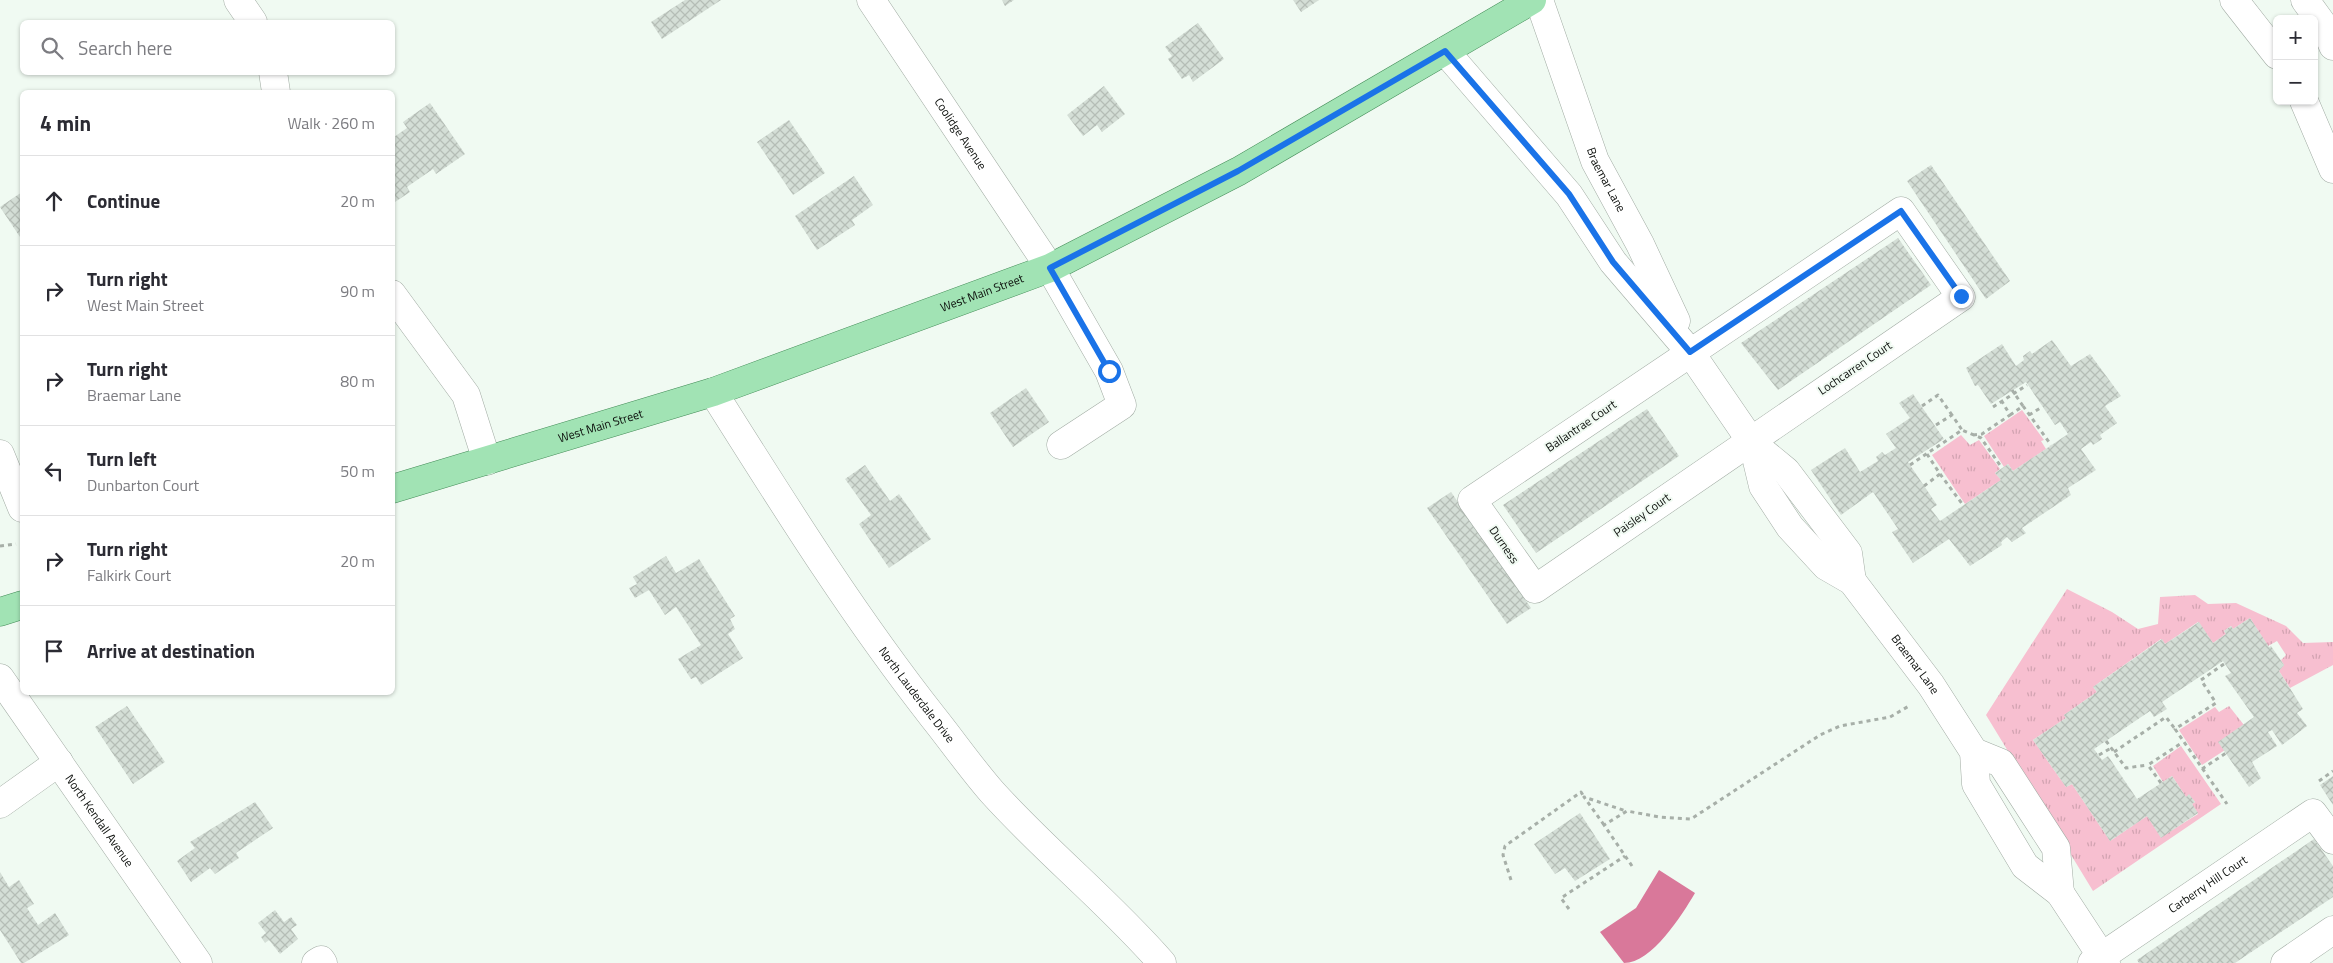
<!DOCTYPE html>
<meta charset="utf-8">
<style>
body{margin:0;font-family:"Titillium Web",sans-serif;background:#f7f7f7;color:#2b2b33}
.controls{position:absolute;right:15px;top:15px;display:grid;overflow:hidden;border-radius:8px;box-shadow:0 1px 4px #0004}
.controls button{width:45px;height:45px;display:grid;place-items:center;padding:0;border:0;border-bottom:1px solid #e1e1e2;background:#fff;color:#2b2b33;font:25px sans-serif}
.stop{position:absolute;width:15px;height:15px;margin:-11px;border:4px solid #1a73e8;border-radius:50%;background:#fff}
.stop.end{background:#1a73e8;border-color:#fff;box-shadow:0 1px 5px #0008}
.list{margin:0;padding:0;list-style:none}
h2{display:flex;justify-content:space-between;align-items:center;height:65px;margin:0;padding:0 20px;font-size:21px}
h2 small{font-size:16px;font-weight:400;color:#7c7c81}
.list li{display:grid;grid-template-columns:32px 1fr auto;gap:15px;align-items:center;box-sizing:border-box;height:90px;padding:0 20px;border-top:1px solid #e1e1e2}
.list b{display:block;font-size:19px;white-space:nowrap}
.list p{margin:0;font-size:16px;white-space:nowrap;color:#7c7c81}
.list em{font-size:16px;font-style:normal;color:#7c7c81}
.icon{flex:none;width:28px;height:28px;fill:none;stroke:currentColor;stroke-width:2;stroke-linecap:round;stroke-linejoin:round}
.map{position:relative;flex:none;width:2333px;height:963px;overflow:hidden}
.search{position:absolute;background:#fff;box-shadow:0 1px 4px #0004;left:20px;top:20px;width:375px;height:55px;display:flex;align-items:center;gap:12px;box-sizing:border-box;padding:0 18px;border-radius:8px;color:#7c7c81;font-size:19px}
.panel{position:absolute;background:#fff;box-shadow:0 1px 4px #0004;left:20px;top:90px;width:375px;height:605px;border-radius:8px}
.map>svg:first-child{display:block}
</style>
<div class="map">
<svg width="2333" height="963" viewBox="0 0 2333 963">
<defs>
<pattern id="grass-tufts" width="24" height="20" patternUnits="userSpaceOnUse" patternTransform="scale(1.25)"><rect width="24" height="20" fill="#f7bfd0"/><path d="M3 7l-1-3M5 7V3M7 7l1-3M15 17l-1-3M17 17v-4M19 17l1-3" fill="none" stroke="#d2a3b1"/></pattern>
<pattern id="building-cross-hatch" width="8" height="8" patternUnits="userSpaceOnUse" patternTransform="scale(1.25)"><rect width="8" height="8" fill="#d4ded6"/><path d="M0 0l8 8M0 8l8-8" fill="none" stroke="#b5bdb6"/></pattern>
</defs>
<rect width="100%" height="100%" fill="#f0faf2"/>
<!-- grass -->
<path fill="url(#grass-tufts)" d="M2022,410L2044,440L2041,441L2046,449L2013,471L2008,464L2004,467L1984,436Z
M1961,435L1970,445L1979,440L2000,469L1995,473L2001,480L1965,504L1932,455Z
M2067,589L2112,612L2138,629L2158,624L2160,597L2195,595L2208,604L2236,603L2286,626L2303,643L2333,642V665L2290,688L2279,671L2284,665L2281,660L2286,655L2277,641L2268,646L2250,618L2233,629L2231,626L2224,631L2226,634L2213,643L2198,622L2165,644L2161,639L2093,687L2097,692L2064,715L2066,718L2033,740L2066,787L2072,784L2110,841L2147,816L2161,837L2198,814L2192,804L2195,802L2189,795L2186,797L2172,776L2163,782L2153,766L2181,746L2221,804L2093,891L1986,715Z
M2229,706L2244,725L2225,750L2202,765L2179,730L2215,707L2219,712Z"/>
<!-- water -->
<path fill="#d9789a" d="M1659,870L1695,893C1682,915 1652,963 1624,963L1600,932L1636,908Z"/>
<!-- building -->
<path fill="url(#building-cross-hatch)" d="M685,0H721L662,39L651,22Z
M1002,0H1014L1005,6Z
M1293,0H1319L1301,12Z
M1198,23L1224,59L1193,82L1189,75L1182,79L1168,59L1172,56L1165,47Z
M1104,86L1125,114L1102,132L1097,125L1083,136L1067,115Z
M430,103L465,154L436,174L433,169L407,187L410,192L392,204V135L394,137L407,128L403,122Z
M789,120L825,173L793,195L757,142Z
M1931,165L2010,281L1986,299L1907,181Z
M854,176L873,205L852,220L855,225L817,250L795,216Z
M22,192V240L0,207Z
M1898,238L1931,285L1778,390L1741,343Z
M2052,340L2071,366L2090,354L2121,396L2105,406L2117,423L2100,435L2102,439L2093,445L2091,442L2081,449L2096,470L2068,488L2071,495L2022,528L2026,533L2012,542L2007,537L2001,542L2002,545L1970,566L1949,539L1913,563L1892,532L1898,529L1873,492L1841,515L1811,470L1845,448L1860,472L1878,461L1876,457L1882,452L1885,455L1896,448L1886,434L1910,418L1899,403L1913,394L1944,439L1908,462L1937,505L1931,509L1940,521L2001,480L1995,473L2008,464L2013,471L2068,434L2060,422L2055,425L2026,382L1991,404L1978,385L1975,386L1966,368L2002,344L2016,366L2024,360L2023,356L2030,351L2032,354Z
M1026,388L1049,422L1013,447L990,413Z
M1647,409L1679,456L1536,553L1503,505Z
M865,465L890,501L899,494L931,539L889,568L859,524L871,515L845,479Z
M1451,492L1531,608L1507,624L1427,508Z
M666,556L676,573L699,559L735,616L730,619L735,629L728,634L743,658L701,685L696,677L691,679L678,659L701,645L676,607L665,615L649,590L635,598L629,588L637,584L633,577Z
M2250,618L2269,647L2271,646L2284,665L2279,671L2303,709L2297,713L2307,726L2282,745L2272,730L2268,732L2277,746L2252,762L2261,778L2249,787L2218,742L2254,717L2225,676L2231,673L2223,661L2162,702L2167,709L2154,717L2150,711L2094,749L2102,760L2108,756L2137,799L2172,776L2186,797L2189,794L2195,802L2192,804L2198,813L2161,838L2147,816L2110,841L2072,784L2066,787L2033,740L2066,718L2064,715L2097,692L2093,687L2162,639L2165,644L2199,622L2213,643L2226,634L2224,631L2231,626L2233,629Z
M127,706L165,762L133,784L95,727Z
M2333,776V805L2320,785Z
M255,802L273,828L236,853L239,858L215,874L210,868L191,882L177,861L195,848L190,842Z
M1580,813L1610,859L1575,881L1565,868L1555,874L1534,844Z
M2314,839L2333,866V897L2235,963H2139L2137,960Z
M0,872L9,887L19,880L34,904L27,908L38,925L55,913L69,935L24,963H21L0,930Z
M275,910L284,922L291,917L297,925L291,929L298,939L280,954L269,940L265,943L261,937L266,933L258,923Z"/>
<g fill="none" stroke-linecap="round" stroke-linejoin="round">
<!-- minor casing -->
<g stroke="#a2aca4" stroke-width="29">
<g id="minor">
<path d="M238,0L253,22"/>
<path id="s1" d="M871,0L1050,268L1109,371L1122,405L1061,445"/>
<path id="s2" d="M1539,0L1595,161L1640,244L1676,321"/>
<path d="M2234,0L2277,55"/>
<path d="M2305,0L2326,29L2333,46"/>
<path d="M1445,51L1569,195L1613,262L1690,352L1753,444L1786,471L1848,553L1852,581"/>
<path d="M273,72L276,92"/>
<path d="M2304,101L2333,169"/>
<path d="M1901,211L1961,297L1535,589L1472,500Z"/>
<path d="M392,294L466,395L487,461"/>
<path id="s3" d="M713,392C783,503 852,614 933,717C953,742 971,768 992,792C1046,852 1109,902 1162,963"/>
<path id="s4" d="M1753,444L1763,486L1790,527L1826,566L1852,581L1931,685L1974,752L1976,784L2025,866L2060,893L2106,963"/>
<path d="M0,454L22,508"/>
<path id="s5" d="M0,678L198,963"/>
<path d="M1974,752L2001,763L2056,848L2060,893"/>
<path d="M0,804L59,762"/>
<path d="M316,963L321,960L323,963"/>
<path id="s6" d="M2092,963L2313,813L2333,840"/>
<path d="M2285,963L2333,930"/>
</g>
</g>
<!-- major casing -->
<g stroke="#448c58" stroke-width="29">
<g id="major">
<path id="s7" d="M392,489L713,392L1050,268L1239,171L1532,0"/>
<path d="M0,612L22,605"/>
</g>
</g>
<!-- path -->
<path stroke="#a7afa8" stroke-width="3" stroke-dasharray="4 4" stroke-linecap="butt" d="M1922,406L1938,395L1952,415
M2023,406L2051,445
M1993,407L2027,385
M2010,415L2023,406L2012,390
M2029,415L2042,407
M1936,425L1952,415L1962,430
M1973,435L1982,434L2010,415L2000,398
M1910,465L1962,430L1981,438L2002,468
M1940,474L1963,505
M1924,486L1940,474L1927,454
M0,546L16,544
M2224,664L2201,680L2216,703L2175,729L2227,804
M2106,741L2126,768L2148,765
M2114,752L2166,717L2175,729
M2099,755L2111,748
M2202,769L2226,753
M2319,781L2333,771
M2161,783L2148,765L2183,742
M1604,825L1584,797L1626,811
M1632,866L1604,825L1627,811L1659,817L1691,819L1820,735L1840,726L1890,717L1909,706
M1511,880L1503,855L1505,846L1581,792L1584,797
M1569,909L1561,898L1625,856"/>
<!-- minor -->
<use href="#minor" stroke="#fff" stroke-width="28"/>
<!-- major -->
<use href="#major" stroke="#a1e3b4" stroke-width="28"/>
</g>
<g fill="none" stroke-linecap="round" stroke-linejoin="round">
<!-- route -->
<path stroke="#1a73e8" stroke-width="6" d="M1109,371L1050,268L1238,171L1445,51L1569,194L1613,262L1690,352L1901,211L1961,296"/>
</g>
<g text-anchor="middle" stroke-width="4" stroke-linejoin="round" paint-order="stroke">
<!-- street labels -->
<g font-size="12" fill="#0b0e0b" stroke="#f0faf2">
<text dy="4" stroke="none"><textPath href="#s1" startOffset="161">Coolidge Avenue</textPath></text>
<text dy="4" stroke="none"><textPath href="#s2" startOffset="192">Braemar Lane</textPath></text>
<text dy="4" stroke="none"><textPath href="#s7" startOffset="622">West Main Street</textPath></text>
<text transform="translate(1855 368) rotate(-34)" y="4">Lochcarren Court</text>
<text dy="4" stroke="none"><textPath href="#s7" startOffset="218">West Main Street</textPath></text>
<text transform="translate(1581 426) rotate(-34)" y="4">Ballantrae Court</text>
<text transform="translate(1642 515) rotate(-35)" y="4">Paisley Court</text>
<text transform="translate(1504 545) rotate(55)" y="4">Durness</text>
<text dy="4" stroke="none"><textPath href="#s4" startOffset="280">Braemar Lane</textPath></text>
<text dy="4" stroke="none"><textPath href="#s3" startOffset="365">North Lauderdale Drive</textPath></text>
<text dy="4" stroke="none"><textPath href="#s5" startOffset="174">North Kendall Avenue</textPath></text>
<text dy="4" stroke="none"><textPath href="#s6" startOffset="140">Carberry Hill Court</textPath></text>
</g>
</g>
</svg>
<div class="controls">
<button>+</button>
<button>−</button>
</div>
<div class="stop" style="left:1109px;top:371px"></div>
<div class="stop end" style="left:1961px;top:296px"></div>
<div class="search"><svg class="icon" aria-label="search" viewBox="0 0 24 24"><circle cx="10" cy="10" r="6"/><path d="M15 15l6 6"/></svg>Search here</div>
<section class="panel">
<h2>4 min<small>Walk · 260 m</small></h2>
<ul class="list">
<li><svg class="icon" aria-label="ahead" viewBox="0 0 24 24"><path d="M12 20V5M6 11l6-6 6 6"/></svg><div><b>Continue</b></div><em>20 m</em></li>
<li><svg class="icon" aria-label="right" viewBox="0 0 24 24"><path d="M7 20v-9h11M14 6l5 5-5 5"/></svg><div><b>Turn right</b><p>West Main Street</p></div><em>90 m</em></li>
<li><svg class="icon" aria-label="right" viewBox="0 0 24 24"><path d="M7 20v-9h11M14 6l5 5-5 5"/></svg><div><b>Turn right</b><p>Braemar Lane</p></div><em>80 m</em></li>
<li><svg class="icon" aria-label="left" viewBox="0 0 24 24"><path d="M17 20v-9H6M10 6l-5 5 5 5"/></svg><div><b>Turn left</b><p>Dunbarton Court</p></div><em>50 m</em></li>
<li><svg class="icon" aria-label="right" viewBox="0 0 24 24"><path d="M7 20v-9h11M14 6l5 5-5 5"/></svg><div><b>Turn right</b><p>Falkirk Court</p></div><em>20 m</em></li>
<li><svg class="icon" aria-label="arrive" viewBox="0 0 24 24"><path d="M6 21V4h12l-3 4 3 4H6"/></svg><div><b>Arrive at destination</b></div></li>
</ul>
</section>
</div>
